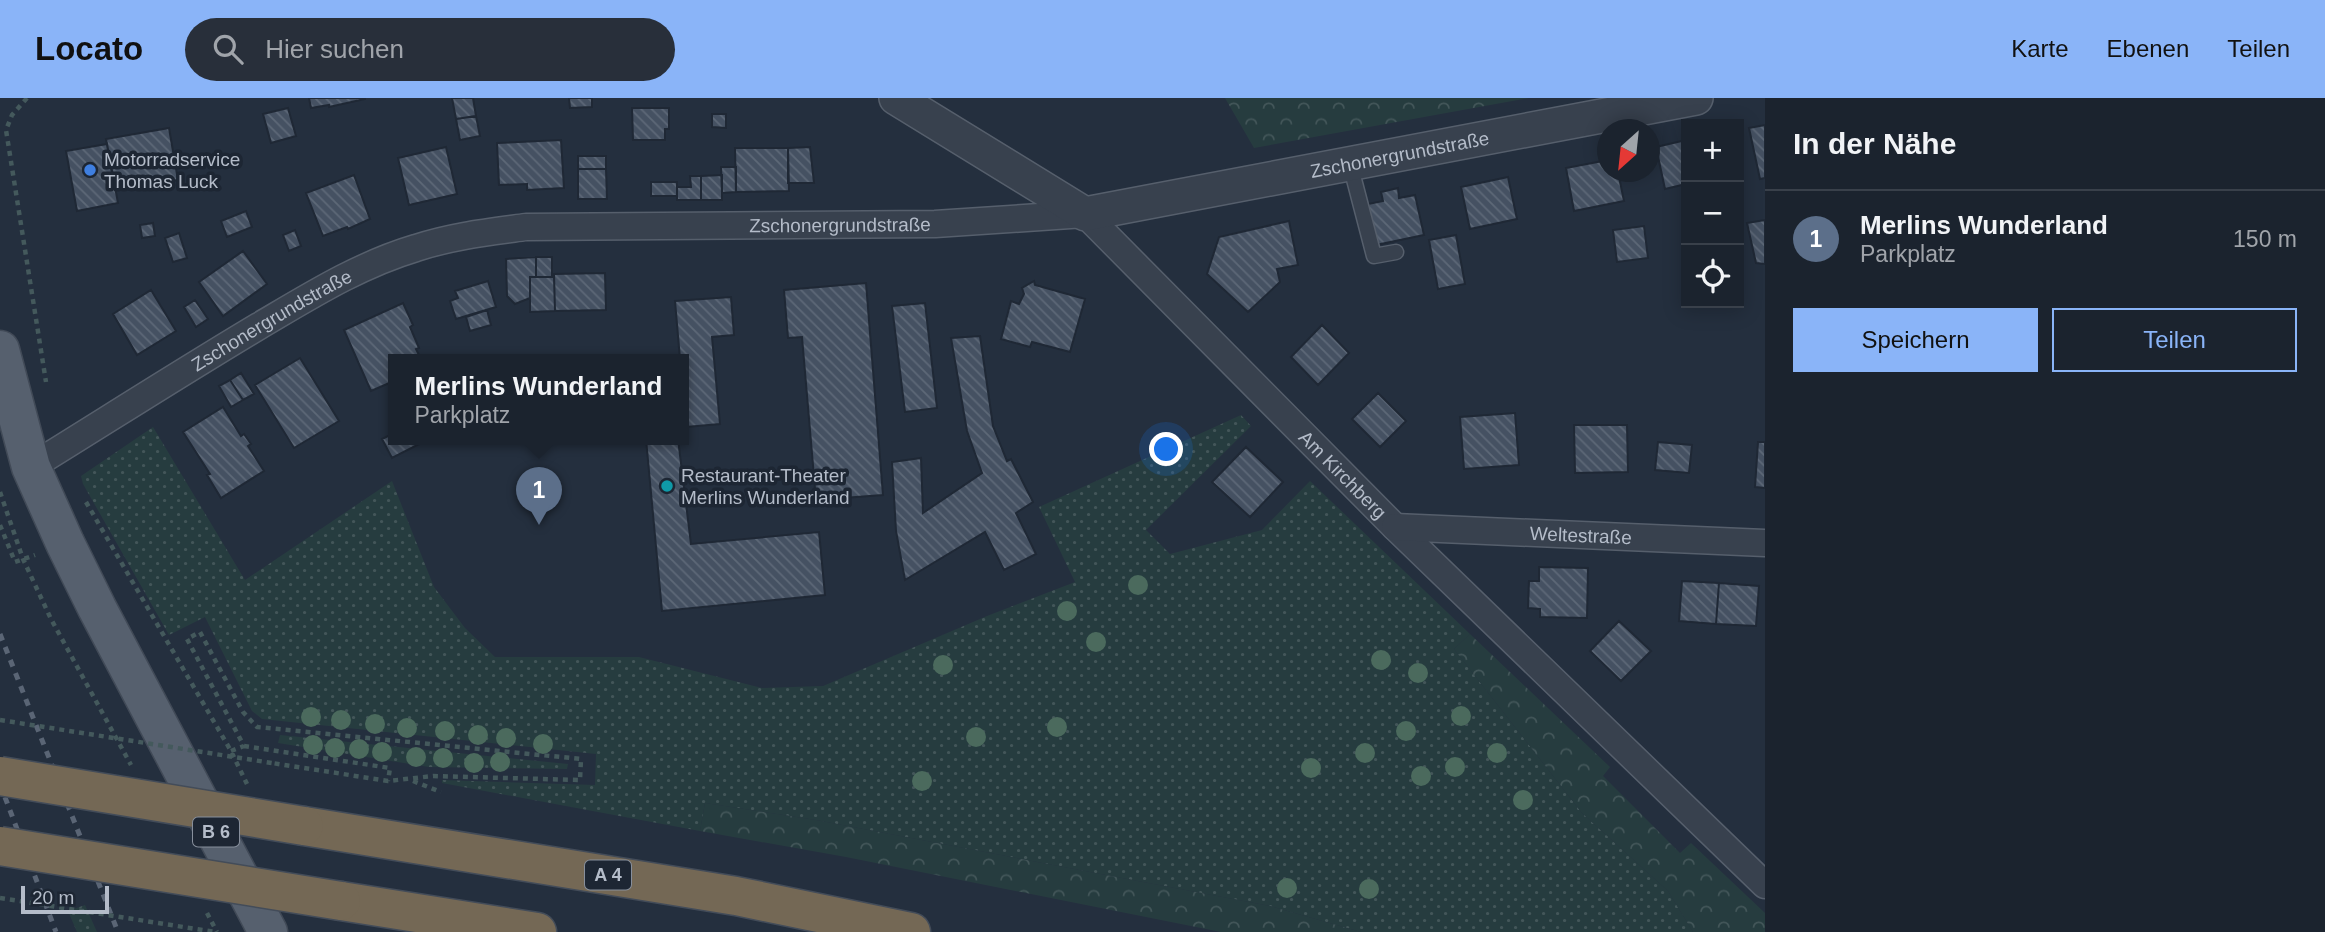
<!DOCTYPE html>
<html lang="de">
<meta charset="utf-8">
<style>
body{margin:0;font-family:Arial,sans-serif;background:#282f3a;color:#f1f3f6}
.controls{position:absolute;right:21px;top:21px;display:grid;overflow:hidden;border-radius:0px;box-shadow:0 4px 18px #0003}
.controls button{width:63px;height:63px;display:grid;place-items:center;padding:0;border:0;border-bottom:2px solid #39404a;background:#1b232e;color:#f1f3f6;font:35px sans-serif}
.compass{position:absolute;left:1597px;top:21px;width:63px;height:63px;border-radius:50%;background:#1b232e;box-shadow:0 4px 18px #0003;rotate:207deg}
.scale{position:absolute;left:21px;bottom:18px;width:88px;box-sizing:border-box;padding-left:7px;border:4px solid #b4bcc9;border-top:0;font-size:19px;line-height:24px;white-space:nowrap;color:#b4bcc9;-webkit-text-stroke:5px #1d2633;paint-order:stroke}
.you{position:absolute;left:1167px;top:352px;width:24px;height:24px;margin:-18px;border:5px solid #fff;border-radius:50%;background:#1a73e8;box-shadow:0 0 0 10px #1a73e833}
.badge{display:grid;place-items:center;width:46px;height:46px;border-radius:50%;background:#8ab4f8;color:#fff;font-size:23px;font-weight:700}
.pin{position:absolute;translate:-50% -58px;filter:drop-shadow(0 2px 4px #0008)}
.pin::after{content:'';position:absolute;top:37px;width:24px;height:21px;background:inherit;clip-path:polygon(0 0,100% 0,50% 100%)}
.popup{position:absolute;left:388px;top:256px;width:301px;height:91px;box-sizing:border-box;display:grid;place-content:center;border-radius:0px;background:#1b232e;filter:drop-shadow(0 2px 5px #0005);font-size:23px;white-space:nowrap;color:#a0a4aa}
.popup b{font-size:26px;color:#f1f3f6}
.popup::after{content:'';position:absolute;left:50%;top:100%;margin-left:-14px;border:14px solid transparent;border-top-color:#1b232e}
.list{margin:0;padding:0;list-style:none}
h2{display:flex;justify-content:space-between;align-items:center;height:91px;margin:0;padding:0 28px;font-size:30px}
h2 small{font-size:23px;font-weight:400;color:#a0a4aa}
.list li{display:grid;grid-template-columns:46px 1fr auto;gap:21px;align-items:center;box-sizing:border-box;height:98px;padding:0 28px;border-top:2px solid #39404a}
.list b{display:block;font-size:26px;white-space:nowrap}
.list p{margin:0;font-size:23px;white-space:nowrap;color:#a0a4aa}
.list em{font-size:23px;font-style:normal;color:#a0a4aa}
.actions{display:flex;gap:14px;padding:21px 28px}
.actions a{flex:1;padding:16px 0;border:2px solid #8ab4f8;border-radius:0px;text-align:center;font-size:24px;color:#8ab4f8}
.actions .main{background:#8ab4f8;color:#111}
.icon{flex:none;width:38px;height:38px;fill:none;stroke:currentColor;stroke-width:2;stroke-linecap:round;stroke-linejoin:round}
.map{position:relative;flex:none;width:1765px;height:834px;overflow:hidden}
header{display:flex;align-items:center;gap:42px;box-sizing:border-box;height:98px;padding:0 35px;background:#8ab4f8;color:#111}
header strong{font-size:33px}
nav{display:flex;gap:38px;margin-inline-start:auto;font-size:24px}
.search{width:490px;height:63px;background:#282f3a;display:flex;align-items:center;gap:18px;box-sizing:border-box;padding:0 24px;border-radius:38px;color:#a0a4aa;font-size:26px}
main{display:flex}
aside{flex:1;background:#1b232e}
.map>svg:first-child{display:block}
</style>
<header>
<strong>Locato</strong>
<div class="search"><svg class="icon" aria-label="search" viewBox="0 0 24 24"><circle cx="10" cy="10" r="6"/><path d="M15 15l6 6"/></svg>Hier suchen</div>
<nav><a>Karte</a><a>Ebenen</a><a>Teilen</a></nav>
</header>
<main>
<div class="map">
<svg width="1765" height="834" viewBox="0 0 1765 834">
<defs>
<pattern id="grass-dots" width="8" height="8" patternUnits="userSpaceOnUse" patternTransform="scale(1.75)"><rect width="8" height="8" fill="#263c3f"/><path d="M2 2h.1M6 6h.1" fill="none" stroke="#435659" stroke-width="1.8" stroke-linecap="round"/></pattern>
<pattern id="forest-crowns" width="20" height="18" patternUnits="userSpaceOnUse" patternTransform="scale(1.75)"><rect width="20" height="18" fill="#263c3f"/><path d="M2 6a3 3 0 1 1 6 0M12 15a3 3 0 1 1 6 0" fill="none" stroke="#435659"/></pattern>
<pattern id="building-back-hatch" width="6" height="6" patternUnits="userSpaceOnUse" patternTransform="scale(1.75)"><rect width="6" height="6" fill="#455162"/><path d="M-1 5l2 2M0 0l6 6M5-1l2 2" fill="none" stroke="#5d6877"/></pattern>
</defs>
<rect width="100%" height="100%" fill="#242f3e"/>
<!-- grass -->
<path fill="url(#grass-dots)" d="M1241,317L1251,328L1146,432L1170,456L1262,432L1310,383L1470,536L1454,551L1582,715L1668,793L1693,834H1361L1270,808L816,722L705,705L700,733L442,685V682L595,687L596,656L262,621L252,613L205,519L169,537L83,386L81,378L153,329L245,482L392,383L434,489L465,530L495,559H639L762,590L823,588L987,518L1075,484L1039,409Z
M280,637L568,666L567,671L429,669L278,645Z
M85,807L97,834H77L68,813Z"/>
<!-- forest -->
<path fill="url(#forest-crowns)" d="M1225,0H1529L1254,50Z
M1470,536L1610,669L1603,678L1680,755L1691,745L1765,815V834H1693L1668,793L1582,715L1454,551Z
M705,705L816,722L1270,808L1361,834H1221L846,759L700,733Z"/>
<!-- building -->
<path fill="url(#building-back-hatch)" stroke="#1f2835" stroke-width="2" d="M309,0H365V1L329,9V7L311,10Z
M452,0H473L476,18L456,21Z
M569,0H592V9L570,10Z
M288,10L296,38L271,45L263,16Z
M632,10H669V31H665V42H633Z
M712,16H726V30L712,29Z
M476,18L480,38L460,42L456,21Z
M1765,27V80L1760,81L1749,30Z
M169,30L178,82L115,92L106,41Z
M561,42L564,90L527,92V86L499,87L497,45Z
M1686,42V86L1665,91L1656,49Z
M107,46L118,105L77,113L66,53Z
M446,49L457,96L409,107L398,60Z
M810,49L814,85H788V50Z
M735,50H788L789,93L736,94Z
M578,58H606V71H578Z
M1608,62V74H1618L1624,103L1574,113L1566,70Z
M721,69H736V94L722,95Z
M578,71H606L607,101H578Z
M354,77L370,121L348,131L347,129L323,138L306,95Z
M722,77V102H701V78Z
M690,78H701V102H677V89H691Z
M1508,79L1517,121L1470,131L1461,89Z
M651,84H677V98H651Z
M1398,90L1399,100L1415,97L1424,137L1376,147L1368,106L1383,103L1381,94Z
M246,113L252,129L227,139L221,123Z
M1765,122V166L1756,165L1747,125Z
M1289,123L1298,167L1277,171L1280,184L1248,214L1207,176L1219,139Z
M153,125L155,138L142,140L140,127Z
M1644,128L1648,160L1617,164L1613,132Z
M295,132L301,148L289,153L283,137Z
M179,135L187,160L173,164L165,140Z
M1456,137L1465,186L1438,191L1429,142Z
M243,153L267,186L223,218L199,184Z
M536,159H552V179H536Z
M536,159V179H530V200L515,206L507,198L506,161Z
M605,175L606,212L555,213L554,176Z
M530,179H554L555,213L530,214Z
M488,183L496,209L456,221L450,203L458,200L455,193Z
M1034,183L1035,187L1085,201L1070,254L1032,244L1030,249L1001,241L1011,203L1019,206L1024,196L1022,190Z
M866,185L883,397L816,402L802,239L788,240L784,192Z
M151,192L176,233L137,257L113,216Z
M731,199L734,237L712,239L720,326L686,329L684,261H680L675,203Z
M195,202L208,221L196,229L184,209Z
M403,205L413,227L410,229L419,250L416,251L421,261H394V283L371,293L344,232Z
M925,205L937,310L905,314L892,208Z
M487,212L491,227L470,233L466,219Z
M1322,227L1349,255L1318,287L1291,259Z
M980,238L993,328L1007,363L1011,361L1033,404L1016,415L1036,456L1004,472L985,434L905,482L896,433L892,364L921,360L923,415L982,375L967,333L951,240Z
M300,260L339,323L294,350L255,287Z
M241,275L254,296L243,302L230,282Z
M230,282L243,302L231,309L219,288Z
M1378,295L1406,323L1380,349L1352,321Z
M223,309L241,338L244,336L251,346L248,348L264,373L221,400L207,377L210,376L183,334Z
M1515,315L1519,367L1464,371L1460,319Z
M1574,327H1627L1628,374L1575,375Z
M394,335V341H429L392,360L382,341Z
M646,341H678L691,446L819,434L825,497L662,513Z
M1658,344L1692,347L1689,375L1655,372Z
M1758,344H1765V390L1755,389Z
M1246,349L1283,384L1250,419L1212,384Z
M1539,469L1588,470L1587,520L1540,519V511L1528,510L1529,483H1539Z
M1682,483L1719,485L1716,526L1679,523Z
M1719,485L1759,488L1756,528L1716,526Z
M1619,523L1651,553L1621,583L1590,553Z"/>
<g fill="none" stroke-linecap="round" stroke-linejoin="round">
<!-- service casing -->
<g stroke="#565f6c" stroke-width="17">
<path id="service" d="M1350,66L1374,158L1396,154"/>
</g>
<!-- minor casing -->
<g stroke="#565f6c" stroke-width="29">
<g id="minor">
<path id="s1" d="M31,369C107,322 182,274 259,228C310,198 359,167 416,150C452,138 489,134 526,129L935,126L1085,116L1395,429L1765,787"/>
<path id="s2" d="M1395,429L1765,445"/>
</g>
</g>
<!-- tertiary casing -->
<g stroke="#565f6c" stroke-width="36">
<g id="tertiary">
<path id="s3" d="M896,0L1085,116L1696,0"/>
</g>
</g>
<!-- primary casing -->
<g stroke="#414a57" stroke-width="41">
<path id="primary" d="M0,252L31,369L65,445L97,510L268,834"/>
</g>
<!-- motorway casing -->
<g stroke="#434c59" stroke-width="41">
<path id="motorway" d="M304,728L736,798L911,834
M341,803L537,834"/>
</g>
<!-- path -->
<path stroke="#44595c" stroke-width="4.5" stroke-dasharray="5 5" stroke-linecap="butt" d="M27,0L12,17L6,32L46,284
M0,394L23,461L51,521L131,667
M86,404L231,653L247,686
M0,427L15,464L35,457
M244,648L390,670L388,683
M231,653L244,648L187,541L200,534L243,614L257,629L581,661L580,682L433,678L388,683L272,665
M413,683L441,694
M207,815L217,834"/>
<!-- service -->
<use href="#service" stroke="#38414e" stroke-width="14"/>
<!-- minor -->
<use href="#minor" stroke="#38414e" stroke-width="26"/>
<!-- tertiary -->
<use href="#tertiary" stroke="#38414e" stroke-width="33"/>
<!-- primary -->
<use href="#primary" stroke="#56606e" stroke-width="38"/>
<!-- motorway -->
<use href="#motorway" stroke="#746855" stroke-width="38"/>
<!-- rail -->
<path stroke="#5a6575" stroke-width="5" stroke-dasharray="7 7" stroke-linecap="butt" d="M0,536L118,834
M0,686L56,834"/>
<!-- motorway-bridge casing -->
<g stroke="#434c59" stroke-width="41" stroke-linecap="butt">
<path id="motorway-bridge" d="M0,678L304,728
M0,748L341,803"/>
</g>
<!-- path-bridge -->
<path stroke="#44595c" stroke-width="4.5" stroke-dasharray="5 5" stroke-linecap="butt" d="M0,622L272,665
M0,800L215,834"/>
<!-- motorway-bridge -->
<use href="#motorway-bridge" stroke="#746855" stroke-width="38"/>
</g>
<!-- trees -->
<g fill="#4b6a5d">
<circle cx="1138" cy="487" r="10"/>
<circle cx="1067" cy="513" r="10"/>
<circle cx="1096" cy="544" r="10"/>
<circle cx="1381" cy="562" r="10"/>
<circle cx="943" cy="567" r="10"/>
<circle cx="1418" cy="575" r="10"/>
<circle cx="1461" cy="618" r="10"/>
<circle cx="311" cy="619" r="10"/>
<circle cx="341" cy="622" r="10"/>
<circle cx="375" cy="626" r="10"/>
<circle cx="1057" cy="629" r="10"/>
<circle cx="407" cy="630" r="10"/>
<circle cx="445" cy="633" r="10"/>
<circle cx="1406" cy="633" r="10"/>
<circle cx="478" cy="637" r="10"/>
<circle cx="976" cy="639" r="10"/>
<circle cx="506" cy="640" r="10"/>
<circle cx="543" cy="646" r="10"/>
<circle cx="313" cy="647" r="10"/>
<circle cx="335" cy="650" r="10"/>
<circle cx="359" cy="651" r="10"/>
<circle cx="382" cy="654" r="10"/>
<circle cx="1365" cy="655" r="10"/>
<circle cx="1497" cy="655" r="10"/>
<circle cx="416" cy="659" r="10"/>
<circle cx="443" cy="660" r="10"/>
<circle cx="500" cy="664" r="10"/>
<circle cx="474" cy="665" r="10"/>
<circle cx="1455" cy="669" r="10"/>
<circle cx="1311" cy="670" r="10"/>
<circle cx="1421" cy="678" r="10"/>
<circle cx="922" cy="683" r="10"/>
<circle cx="1523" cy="702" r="10"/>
<circle cx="1287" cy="790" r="10"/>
<circle cx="1369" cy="791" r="10"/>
</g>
<!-- markers -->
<circle fill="#3f7fe0" stroke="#1d2633" stroke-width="2.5" cx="90" cy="72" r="7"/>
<circle fill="#0f9aa8" stroke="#1d2633" stroke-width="2.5" cx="667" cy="388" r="7"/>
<g text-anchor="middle" stroke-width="7" stroke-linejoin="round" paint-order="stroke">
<!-- shield labels -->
<g fill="#1d2633" stroke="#878f9c" stroke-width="2">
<rect x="193" y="719.5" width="46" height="29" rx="5"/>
<rect x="585" y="762.5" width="46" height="29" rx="5"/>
</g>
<g font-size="18" font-weight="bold" fill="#b4bcc9">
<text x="216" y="740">B 6</text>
<text x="608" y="783">A 4</text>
</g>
<!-- street labels -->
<g font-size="19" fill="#b4bcc9" stroke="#1d2633">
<text dy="7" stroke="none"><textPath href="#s3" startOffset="542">Zschonergrundstraße</textPath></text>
<text dy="7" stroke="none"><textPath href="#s1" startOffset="870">Zschonergrundstraße</textPath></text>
<text dy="7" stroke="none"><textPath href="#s1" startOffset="282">Zschonergrundstraße</textPath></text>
<text dy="7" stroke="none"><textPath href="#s1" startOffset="1482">Am Kirchberg</textPath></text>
<text dy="7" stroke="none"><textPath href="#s2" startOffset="186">Weltestraße</textPath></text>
</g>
<!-- poi labels -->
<g font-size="19" fill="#b4bcc9" stroke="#1d2633" text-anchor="start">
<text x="104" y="68">Motorradservice<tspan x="104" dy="22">Thomas Luck</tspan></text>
<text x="681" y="384">Restaurant-Theater<tspan x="681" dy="22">Merlins Wunderland</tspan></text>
</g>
</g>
</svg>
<div class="controls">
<button>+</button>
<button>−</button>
<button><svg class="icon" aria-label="locate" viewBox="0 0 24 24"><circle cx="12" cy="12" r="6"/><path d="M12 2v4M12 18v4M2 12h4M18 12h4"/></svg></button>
</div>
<svg class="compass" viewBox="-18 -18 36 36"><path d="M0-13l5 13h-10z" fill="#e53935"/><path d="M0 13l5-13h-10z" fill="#a0a4aa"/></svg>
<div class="scale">20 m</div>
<div class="you"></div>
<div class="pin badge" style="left:539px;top:427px;background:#5c6f8a">1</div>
<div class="popup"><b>Merlins Wunderland</b>Parkplatz</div>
</div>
<aside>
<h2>In der Nähe<small></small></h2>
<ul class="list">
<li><span class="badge" style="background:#5c6f8a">1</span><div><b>Merlins Wunderland</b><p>Parkplatz</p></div><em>150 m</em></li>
</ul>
<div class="actions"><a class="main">Speichern</a><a>Teilen</a></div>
</aside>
</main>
